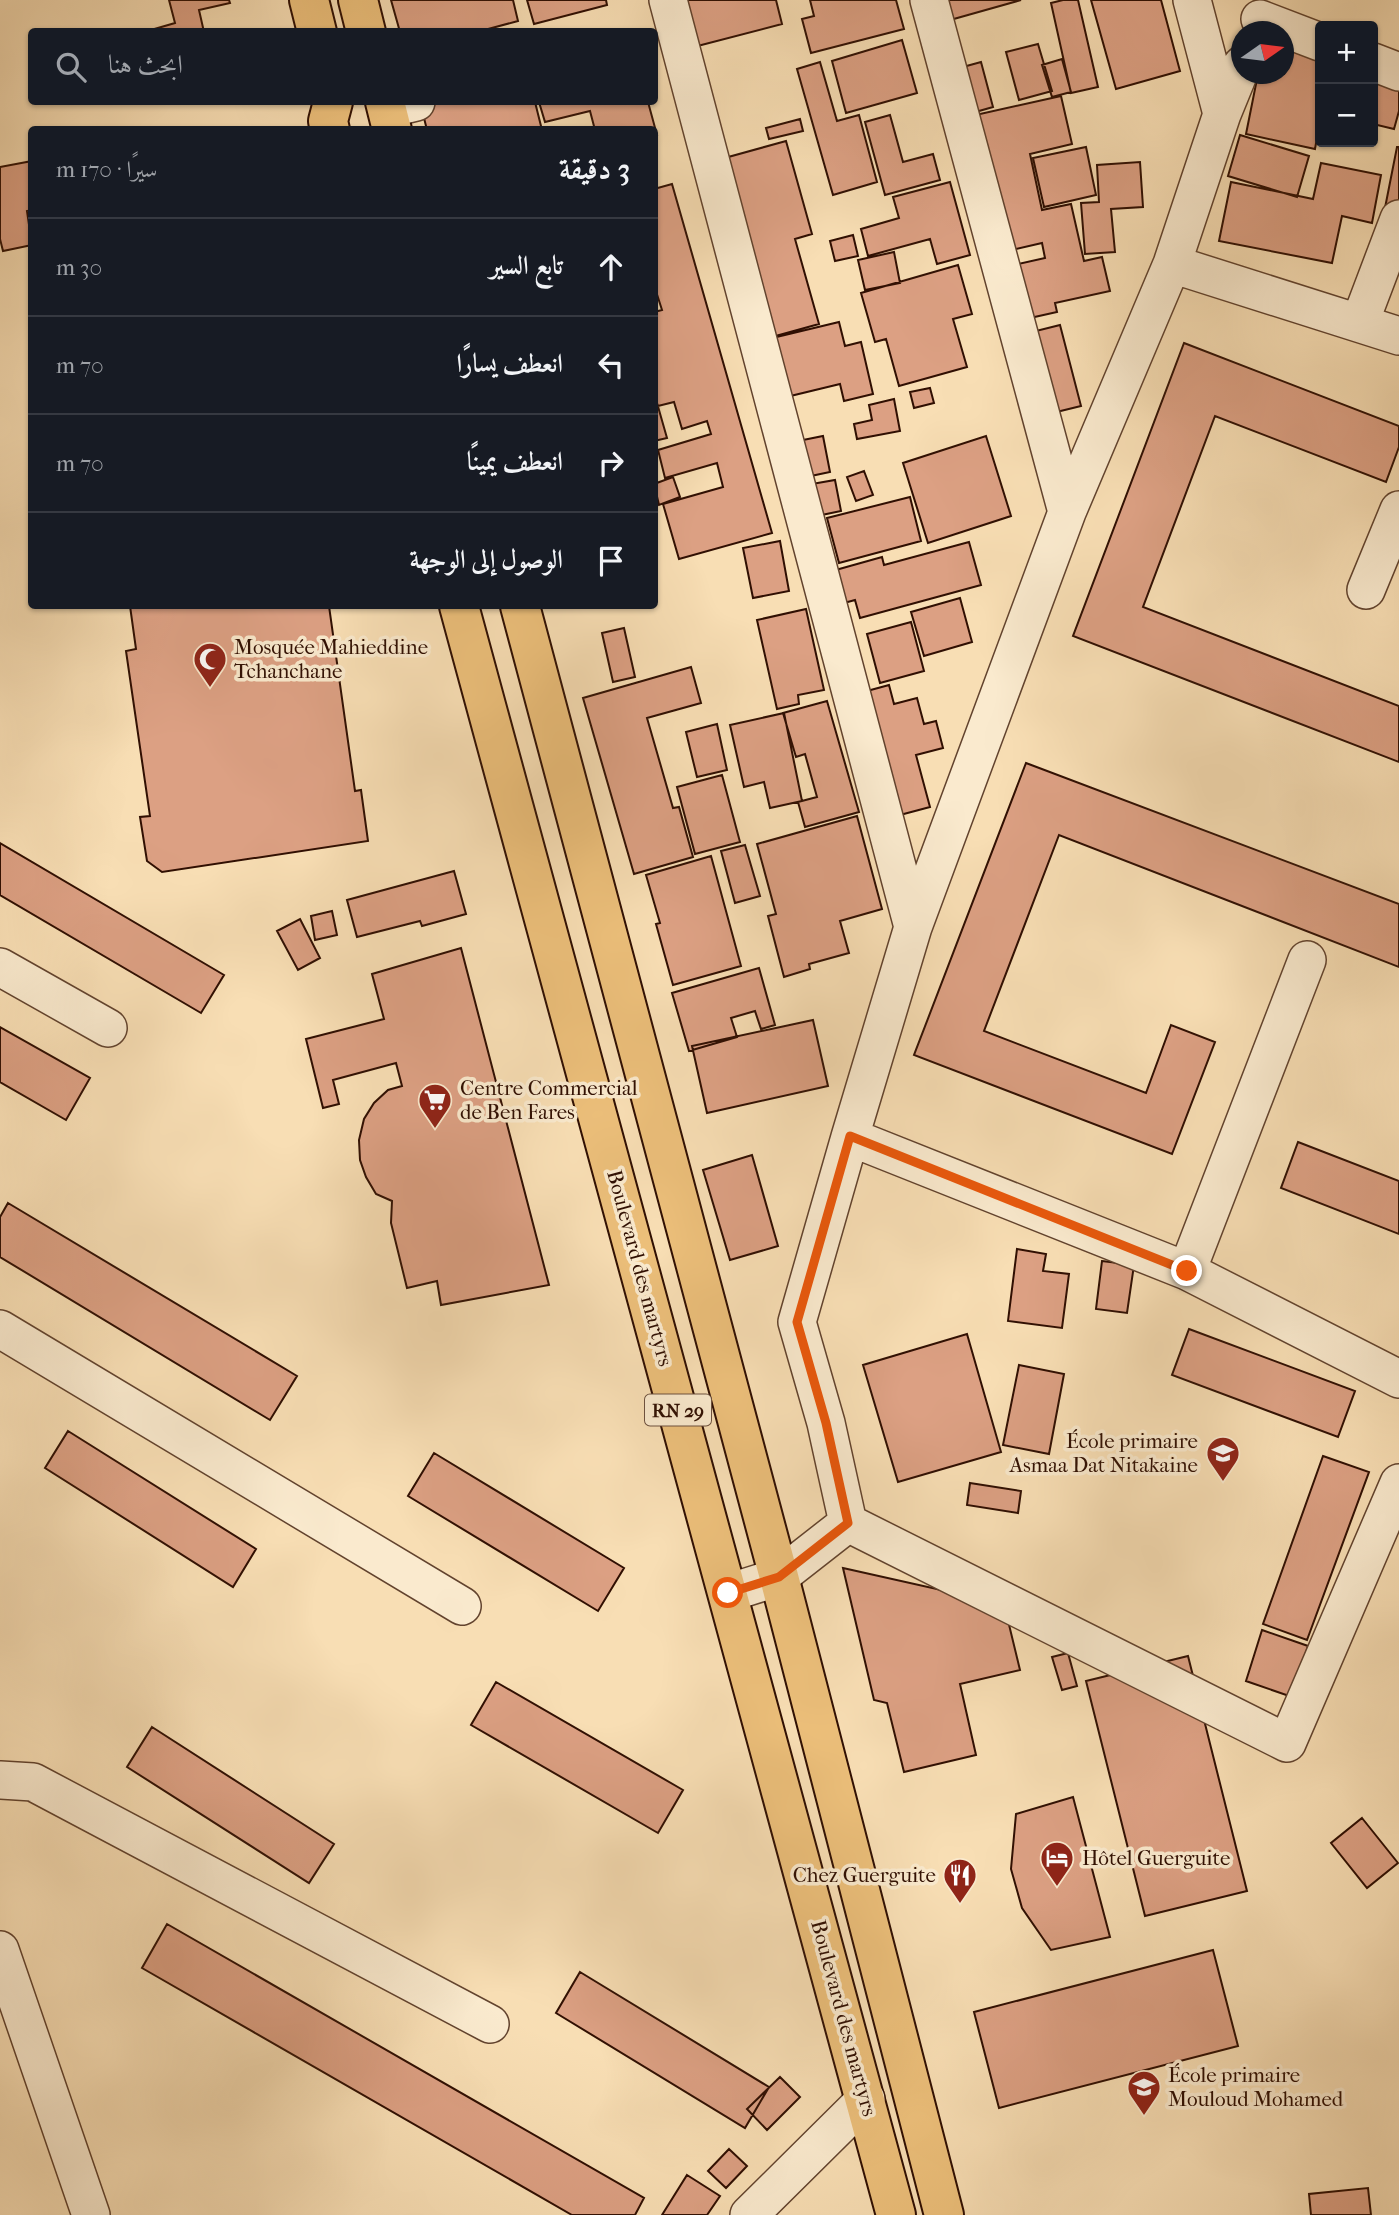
<!DOCTYPE html>
<html lang="ar">
<meta charset="utf-8">
<style>
:root{--surface:#171b24;--page:#242831;--text:#f1f3f6;--muted:#9ea1a6;--line:#363941}
body{margin:0;font-family:"IM FELL French Canon",Amiri,serif;background:var(--page);color:var(--text);direction:rtl}
.controls{position:absolute;right:21px;top:21px;display:grid;overflow:hidden;border-radius:7px;box-shadow:0 2px 5px #0004}
.controls button{width:63px;height:63px;display:grid;place-items:center;padding:0;border:0;border-bottom:2px solid var(--line);background:var(--surface);color:var(--text);font:35px sans-serif}
.compass{position:absolute;left:1231px;top:21px;width:63px;height:63px;border-radius:50%;background:var(--surface);box-shadow:0 2px 5px #0004;rotate:76deg}
.stop{position:absolute;width:21px;height:21px;margin:-16px;border:5px solid #ea580c;border-radius:50%;background:#fff}
.stop.end{background:#ea580c;border-color:#fff;box-shadow:0 2px 7px #0008}
.list{margin:0;padding:0;list-style:none}
h2{display:flex;justify-content:space-between;align-items:center;height:91px;margin:0;padding:0 28px;font-size:30px}
h2 small{font-size:23px;font-weight:400;color:var(--muted)}
.list li{display:grid;grid-template-columns:46px 1fr auto;gap:21px;align-items:center;box-sizing:border-box;height:98px;padding:0 28px;border-top:2px solid var(--line)}
.list b{display:block;font-size:26px;white-space:nowrap}
.list em{font-size:23px;font-style:normal;color:var(--muted)}
.icon{flex:none;width:38px;height:38px;fill:none;stroke:currentColor;stroke-width:2;stroke-linecap:round;stroke-linejoin:round}
.map{position:relative;flex:none;width:1399px;height:2215px;overflow:hidden;direction:ltr}
.search{position:absolute;background:var(--surface);box-shadow:0 2px 5px #0004;left:28px;top:28px;width:630px;height:77px;display:flex;align-items:center;gap:18px;box-sizing:border-box;padding:0 24px;border-radius:7px;color:var(--muted);font-size:26px}
.panel{position:absolute;background:var(--surface);box-shadow:0 2px 5px #0004;left:28px;top:126px;width:630px;height:483px;border-radius:7px;direction:rtl}
.map>svg:first-child{display:block}
.building{fill:#dca083;stroke:#300f02;stroke-width:2}
.lines{fill:none;stroke-linecap:round;stroke-linejoin:round}
.minor-casing{stroke:#62432e;stroke-width:40}
.trunk-casing{stroke:#300f02;stroke-width:42}
.minor{stroke:#faeace;stroke-width:37}
.trunk{stroke:#ecbf7a;stroke-width:38}
.route{stroke:#ea580c;stroke-width:9}
.labels{text-anchor:middle;stroke-width:7;stroke-linejoin:round;paint-order:stroke}
.shield{fill:#faeace;stroke:#6d513f;stroke-width:2}
.shield-label{font-size:19px;font-weight:bold;fill:#300f02}
.poi-label{font-size:21px;fill:#300f02;stroke:#faeace;text-anchor:start}
.street-label{font-size:21px;fill:#300f02;stroke:#faeace}
</style>
<div class="map">
<svg width="1399" height="2215" viewBox="0 0 1399 2215">
<rect width="100%" height="100%" fill="#f8deb4"/>
<filter id="stains"><feTurbulence type="fractalNoise" baseFrequency=".00286" numOctaves="4"/><feColorMatrix values="0 0 0 0 .2 0 0 0 0 .09 0 0 0 0 .02 0 0 0 .5 -.17"/></filter>
<radialGradient id="worn" r=".72"><stop offset=".6" stop-color="#630" stop-opacity="0"/><stop offset="1" stop-color="#630" stop-opacity=".3"/></radialGradient>
<path class="building" d="M169,0h60l1,3 -31,7 5,22h-60l31,-9z
M391,0h122l5,21 -41,11h-77z
M527,0h79l1,5 -73,19z
M673,0h103l6,24 -96,25z
M810,0h86l8,29 -93,24 -9,-34 12,-3z
M929,0h92l-85,24z
M1063,0h15l20,87 -27,6 -20,-90z
M1091,0h70l19,71 -64,18z
M1284,39l36,8v74l-5,28 -69,-15 12,-60h26z
M902,40l15,53 -71,20 -14,-52z
M1038,44l14,47 -33,9 -13,-48z
M1062,59l9,33 -19,5 -10,-32z
M820,62l17,59 22,-6 18,67 -44,13 -36,-126z
M981,62l12,45 -28,8 -13,-45z
M1373,63l26,7v41l-5,18 -21,-5z
M1061,96l11,48 -42,10 12,56 29,-6 13,57 18,-4 8,34 -55,12 2,9 -36,8 -12,-54 36,-8 -3,-15 -48,11 -23,-138z
M420,102h115l7,28h-115z
M539,102h109l9,33 -3,1v-6h-59l-5,-19 -45,11z
M890,115l13,47 30,-8 7,26 -55,15 -20,-73z
M800,119l3,12 -34,8 -3,-11z
M1240,135l69,21 -12,41 -69,-21z
M786,141l26,93 -17,5 24,85 -47,13 -51,-178z
M1086,147l10,48 -52,12 -11,-49z
M1397,147h2v74l-16,-3z
M32,161v49l-5,1 5,34 -29,6 -3,-12v-72z
M1140,162l3,45 -32,2 4,43 -30,2 -4,-51 18,-1 -2,-37z
M1321,163l60,12 -9,48 -30,-7 -10,47 -113,-22 12,-59 82,17z
M950,182l20,73 -33,9 -7,-25 -62,17 -7,-27 38,-11 -6,-21z
M672,184l100,349 -93,26 -16,-55 60,-17 -6,-24 -52,15 -7,-28 53,-16 -4,-13 -25,8 -8,-27 -20,5v-95l8,-2 -8,-25v-96z
M853,235l5,21 -23,5 -5,-20z
M894,252l6,31 -35,7 -7,-30z
M958,265l14,49 -19,5 14,48 -68,19 -13,-47 -11,3 -14,-49z
M839,322l6,24 16,-4 12,52 -29,7 -4,-17 -62,15 -14,-59z
M1060,325l21,81 -49,12 -20,-81z
M1184,343l215,83v21l-13,35 -171,-66 -72,191 256,99v56l-326,-126z
M930,388l4,15 -20,5 -4,-16z
M894,399l6,32 -43,8 -3,-15 18,-4 -3,-15z
M657,403l10,35 -13,3v-37z
M823,436l7,36 -24,5 -8,-36z
M986,436l25,80 -83,27 -25,-80z
M864,471l9,24 -17,6 -9,-24z
M673,477l7,20 -21,8 -5,-21z
M835,480l6,31 -29,6 -6,-32z
M910,497l11,44 -82,22 -12,-45z
M780,541l9,50 -36,7 -10,-50z
M969,542l12,43 -121,33 -5,-18 -22,6 -8,-33 57,-16 2,8z
M960,598l12,44 -48,14 -13,-44z
M130,606h199l26,185 6,-1 7,51 -206,31 -15,-11 -7,-44 10,-1 -24,-165 10,-2z
M806,609l18,81 -26,5 1,9 -22,5 -20,-89z
M911,622l13,49 -44,12 -13,-49z
M624,628l11,49 -22,5 -11,-49z
M691,667l10,36 -54,15 26,90 6,-1 14,50 -59,17 -51,-176z
M889,685l5,19 23,-6 7,26 12,-3 7,27 -27,7 14,52 -30,8 -33,-124z
M827,701l32,111 -54,15 -7,-25 19,-5 -12,-43 -9,3 -13,-44z
M784,713l18,88 -32,7 -6,-26 -20,5 -14,-62z
M717,724l10,46 -30,7 -11,-45z
M1026,763l373,141v63l-340,-132 -75,196 162,62 25,-68 44,17 -43,112 -258,-99z
M722,775l18,67 -45,12 -18,-67z
M857,816l25,93 -42,12 9,32 -40,11 1,5 -26,8 -16,-61 8,-2 -19,-70z
M0,843l224,132 -23,38 -201,-118z
M745,845l15,51 -25,7 -14,-52z
M711,856l30,110 -68,19 -17,-61 4,-1 -14,-48z
M454,871l12,43 -44,12 -2,-5 -63,16 -10,-37z
M332,911l5,24 -22,5 -4,-24z
M300,919l20,39 -22,12 -21,-39z
M461,948l88,337 -108,20 -4,-24 -30,7 -16,-65 1,-22 -16,-7 -10,-17 -6,-17 -1,-20 5,-21 10,-16 14,-13 14,-4 -6,-23 -63,17 6,24 -16,4 -17,-69 78,-20 -12,-45z
M759,968l16,57 -14,4 -6,-18 -24,7 6,19 -48,14 -17,-58z
M813,1020l15,66 -121,27 -15,-67z
M0,1027l90,51 -24,42 -66,-38z
M1298,1142l101,39v53l-118,-46z
M752,1155l26,91 -48,14 -27,-90z
M8,1203l289,173 -27,44 -270,-163v-40z
M1017,1249l29,5 -3,17 26,3 -7,54 -54,-7z
M1102,1261l32,4 -7,48 -31,-4z
M1189,1329l166,62 -17,46 -166,-62z
M967,1334l34,118 -103,30 -35,-117z
M1019,1365l45,9 -15,80 -46,-9z
M68,1431l188,118 -23,38 -188,-119z
M434,1453l190,115 -26,43 -190,-115z
M1323,1456l46,16 -62,168 -44,-16z
M970,1483l51,8 -3,22 -51,-8z
M843,1568l161,36 16,66 -60,14 16,71 -72,17 -17,-69 -13,-3z
M1262,1630l46,16 -16,51 -46,-16z
M1068,1653l9,33 -15,4 -10,-33z
M1188,1656l59,235 -102,25 -59,-235z
M496,1682l187,108 -25,43 -187,-108z
M152,1727l182,117 -25,39 -182,-116z
M1073,1797l37,140 -59,13 -29,-42 -11,-39 5,-55z
M1362,1818l36,45 -31,25 -36,-45z
M167,1924l477,274 -9,17h-63l-430,-247z
M1213,1950l25,96 -239,62 -25,-96z
M580,1972l189,115 -24,41 -189,-115z
M780,2077l20,20 -33,33 -20,-21z
M729,2149l18,17 -21,22 -18,-17z
M687,2175l33,21 -13,19h-45z
M1368,2188l3,27h-60l-2,-21z"/>
<g class="lines">
<defs>
<path id="minor" d="M668,0l245,927
M929,0l138,512
M1192,0l30,114
M1260,19l60,23
M1373,62l26,10
M387,109l29,-7
M1172,264l227,72
M1360,322l39,-103
M1366,590l33,-80
M0,967l108,61
M850,1137l337,134 212,108
M1187,1271l120,-311
M0,1329l462,277
M848,1523l-22,-100 -29,-101 53,-185 63,-210 154,-415 105,-248 50,-150 20,-49
M848,1523l439,220 112,-260
M728,1593l51,-16 69,-54
M0,1780l33,2 457,242
M0,1950l91,265
M749,2215l117,-116"/>
<path id="trunk" d="M309,0l8,32
M358,0l8,32
M385,102l7,28
M330,130l-2,-9 5,-19
M459,606l437,1609
M520,606l259,971 165,638"/>
</defs>
<use href="#minor" class="minor-casing"/>
<use href="#trunk" class="trunk-casing"/>
<use href="#minor" class="minor"/>
<use href="#trunk" class="trunk"/>
</g>
<g class="lines">
<path class="route" d="M728,1593l51,-16 69,-54 -22,-100 -29,-101 53,-186 337,135"/>
</g>
<defs>
<symbol id="mosque-pin" viewBox="-11 -11 22 30"><path d="M0 17L-7.5 6A9.5 9.5 0 1 1 7.5 6Z" fill="#8f2418" stroke="#faeace"/><path d="M3.5-4.9A6 6 0 1 0 3.5 4.9A5 5 0 1 1 3.5-4.9Z" fill="#fff"/></symbol>
<symbol id="supermarket-pin" viewBox="-11 -11 22 30"><path d="M0 17L-7.5 6A9.5 9.5 0 1 1 7.5 6Z" fill="#8f2418" stroke="#faeace"/><path d="M-6-5.5h2.5l.6 2H6L4.5 2H-2.5L-4.4-4H-6ZM-1.5 3.2a1.3 1.3 0 1 0 .1 0ZM3 3.2a1.3 1.3 0 1 0 .1 0Z" fill="#fff"/></symbol>
<symbol id="school-pin" viewBox="-11 -11 22 30"><path d="M0 17L-7.5 6A9.5 9.5 0 1 1 7.5 6Z" fill="#8f2418" stroke="#faeace"/><path d="M0-5L7-2L0 1L-7-2ZM-4 1L0 2.5L4 1V4Q0 6-4 4Z" fill="#fff"/></symbol>
<symbol id="hotel-pin" viewBox="-11 -11 22 30"><path d="M0 17L-7.5 6A9.5 9.5 0 1 1 7.5 6Z" fill="#8f2418" stroke="#faeace"/><path d="M-6-4.5h1.5V1H6V5H4.5V3h-9V5H-6ZM-4 0a1.8 1.8 0 1 1 3.6 0ZM.5 0V-2.5h3Q6-2.5 6 0Z" fill="#fff"/></symbol>
<symbol id="restaurant-pin" viewBox="-11 -11 22 30"><path d="M0 17L-7.5 6A9.5 9.5 0 1 1 7.5 6Z" fill="#8f2418" stroke="#faeace"/><path d="M-5-6h1v4h1v-4h1v4h1v-4h1v5L-1.5 .5V6h-2V.5L-5-1ZM5-6V6H3V1.5H1.5Q1.5-4 5-6Z" fill="#fff"/></symbol>
</defs>
<g fill-rule="evenodd">
<use href="#mosque-pin" x="191" y="640" width="38" height="52"/>
<use href="#supermarket-pin" x="416" y="1081" width="38" height="52"/>
<use href="#school-pin" x="1204" y="1434" width="38" height="52"/>
<use href="#hotel-pin" x="1038" y="1839" width="38" height="52"/>
<use href="#restaurant-pin" x="941" y="1856" width="38" height="52"/>
<use href="#school-pin" x="1125" y="2068" width="38" height="52"/>
</g>
<g class="labels">
<rect class="shield" x="645" y="1394.5" width="66" height="31" rx="5"/>
<g class="shield-label">
<text x="678" y="1417">RN 29</text>
</g>
<g class="poi-label">
<text x="234" y="654">Mosquée Mahieddine<tspan x="234" dy="24">Tchanchane</tspan></text>
<text x="460" y="1095">Centre Commercial<tspan x="460" dy="24">de Ben Fares</tspan></text>
<text x="1198" y="1448" text-anchor="end">École primaire<tspan x="1198" dy="24">Asmaa Dat Nitakaine</tspan></text>
<text x="1082" y="1865">Hôtel Guerguite</text>
<text x="936" y="1882" text-anchor="end">Chez Guerguite</text>
<text x="1168" y="2082">École primaire<tspan x="1168" dy="24">Mouloud Mohamed</tspan></text>
</g>
<g class="street-label">
<text transform="translate(640 1268) rotate(75)" y="7">Boulevard des martyrs</text>
<text transform="translate(844 2018) rotate(75)" y="7">Boulevard des martyrs</text>
</g>
</g>
<rect width="100%" height="100%" filter="url(#stains)"/>
<rect width="100%" height="100%" fill="url(#worn)"/>
</svg>
<div class="controls">
<button>+</button>
<button>−</button>
</div>
<svg class="compass" viewBox="-18 -18 36 36"><path d="M0-13l5 13h-10z" fill="#e53935"/><path d="M0 13l5-13h-10z" fill="#9ea1a6"/></svg>
<div class="stop" style="left:728px;top:1593px"></div>
<div class="stop end" style="left:1187px;top:1271px"></div>
<div class="search"><svg class="icon" aria-label="search" viewBox="0 0 24 24"><circle cx="10" cy="10" r="6"/><path d="M15 15l6 6"/></svg>ابحث هنا</div>
<section class="panel">
<h2>3 دقيقة<small>سيرًا · 170 m</small></h2>
<ul class="list">
<li><svg class="icon" aria-label="ahead" viewBox="0 0 24 24"><path d="M12 20V5M6 11l6-6 6 6"/></svg><div><b>تابع السير</b></div><em>30 m</em></li>
<li><svg class="icon" aria-label="left" viewBox="0 0 24 24"><path d="M17 20v-9H6M10 6l-5 5 5 5"/></svg><div><b>انعطف يسارًا</b></div><em>70 m</em></li>
<li><svg class="icon" aria-label="right" viewBox="0 0 24 24"><path d="M7 20v-9h11M14 6l5 5-5 5"/></svg><div><b>انعطف يمينًا</b></div><em>70 m</em></li>
<li><svg class="icon" aria-label="arrive" viewBox="0 0 24 24"><path d="M6 21V4h12l-3 4 3 4H6"/></svg><div><b>الوصول إلى الوجهة</b></div></li>
</ul>
</section>
</div>
